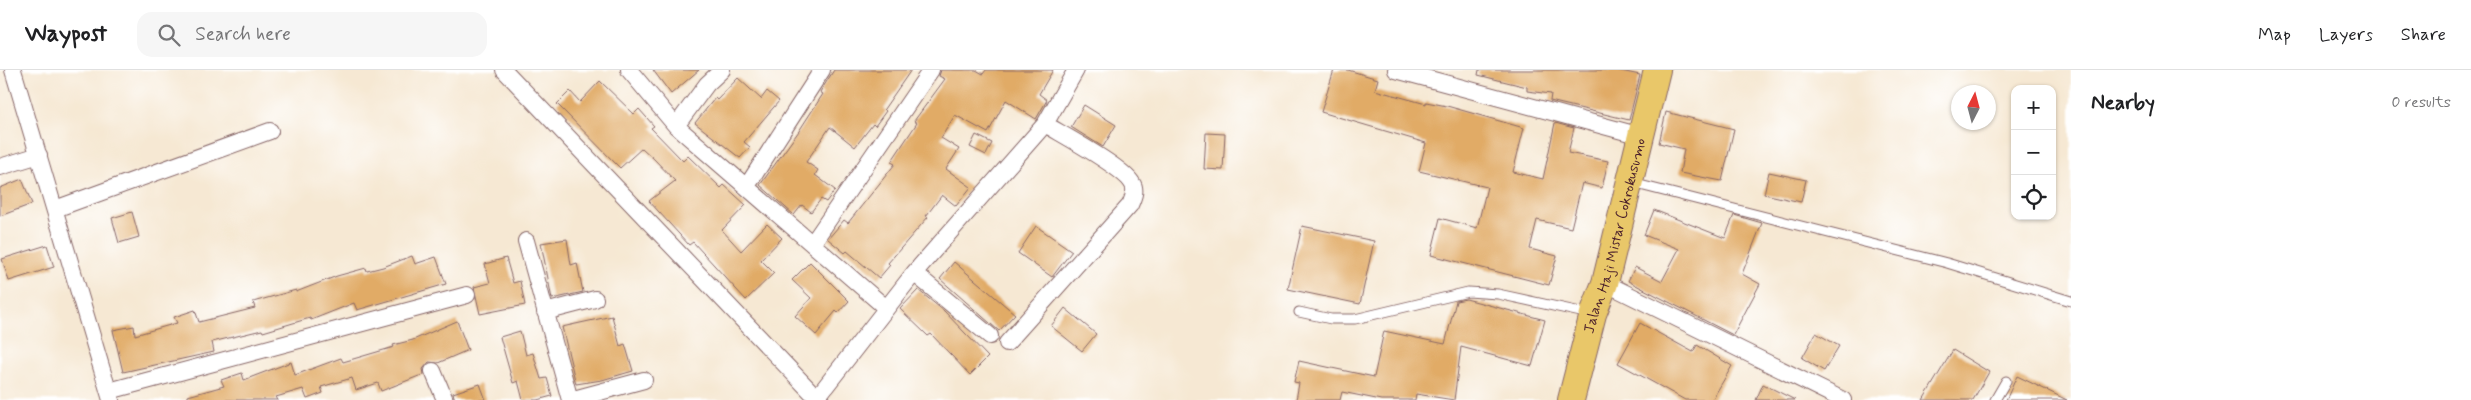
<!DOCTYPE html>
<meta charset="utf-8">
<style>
:root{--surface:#fff;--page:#f6f6f6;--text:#202124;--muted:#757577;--line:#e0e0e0}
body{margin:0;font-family:Mynerve,sans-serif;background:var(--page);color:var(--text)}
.controls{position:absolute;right:15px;top:15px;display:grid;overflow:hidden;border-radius:10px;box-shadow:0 1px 4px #0004}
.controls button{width:45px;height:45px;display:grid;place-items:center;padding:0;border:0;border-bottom:1px solid var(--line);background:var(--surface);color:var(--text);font:25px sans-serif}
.compass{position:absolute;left:1951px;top:15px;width:45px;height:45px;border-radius:50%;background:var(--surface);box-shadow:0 1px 4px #0004;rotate:6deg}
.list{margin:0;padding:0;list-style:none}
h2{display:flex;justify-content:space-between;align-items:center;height:65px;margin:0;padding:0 20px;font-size:21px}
h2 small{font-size:16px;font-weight:400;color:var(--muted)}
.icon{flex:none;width:28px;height:28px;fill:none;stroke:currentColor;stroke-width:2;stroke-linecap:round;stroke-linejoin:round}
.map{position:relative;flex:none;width:2071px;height:330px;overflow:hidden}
header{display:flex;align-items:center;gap:30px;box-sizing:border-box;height:70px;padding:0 25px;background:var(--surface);border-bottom:1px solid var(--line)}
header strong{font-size:24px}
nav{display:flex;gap:28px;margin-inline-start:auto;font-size:18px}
.search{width:350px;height:45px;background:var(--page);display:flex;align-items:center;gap:12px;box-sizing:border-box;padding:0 18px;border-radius:15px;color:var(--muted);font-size:19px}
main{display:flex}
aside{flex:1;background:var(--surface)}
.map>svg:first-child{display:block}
.building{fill:#e1ab66}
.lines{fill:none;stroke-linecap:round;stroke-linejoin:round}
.service-casing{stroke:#866566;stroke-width:11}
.minor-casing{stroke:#866566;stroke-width:18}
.primary-casing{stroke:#866566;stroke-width:28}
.service{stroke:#fff;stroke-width:9}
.minor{stroke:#fff;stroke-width:16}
.primary{stroke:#e9c769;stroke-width:26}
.labels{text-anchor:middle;stroke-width:4.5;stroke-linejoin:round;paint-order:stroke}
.street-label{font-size:15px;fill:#4a1f2b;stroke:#fff}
</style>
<header>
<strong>Waypost</strong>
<div class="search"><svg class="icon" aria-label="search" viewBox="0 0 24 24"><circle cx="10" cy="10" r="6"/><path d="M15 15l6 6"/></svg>Search here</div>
<nav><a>Map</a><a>Layers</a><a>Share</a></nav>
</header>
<main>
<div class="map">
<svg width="2071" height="330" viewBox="0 0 2071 330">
<rect width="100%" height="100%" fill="#fff"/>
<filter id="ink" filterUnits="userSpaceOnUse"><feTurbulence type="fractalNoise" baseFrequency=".02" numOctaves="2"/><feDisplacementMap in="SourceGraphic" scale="10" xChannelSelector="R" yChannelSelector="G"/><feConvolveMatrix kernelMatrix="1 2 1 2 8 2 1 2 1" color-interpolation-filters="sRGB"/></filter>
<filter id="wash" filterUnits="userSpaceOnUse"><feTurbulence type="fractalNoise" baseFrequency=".0096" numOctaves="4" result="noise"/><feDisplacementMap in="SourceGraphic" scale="20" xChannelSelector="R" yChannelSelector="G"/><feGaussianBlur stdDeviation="1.12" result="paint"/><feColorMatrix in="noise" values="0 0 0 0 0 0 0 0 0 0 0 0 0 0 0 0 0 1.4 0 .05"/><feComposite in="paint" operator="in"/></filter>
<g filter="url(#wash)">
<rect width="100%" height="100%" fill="#f6e8d3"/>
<g id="blocks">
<path class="building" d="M653,0h46l-28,24z
M834,0h77l-27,39 2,2 -11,15 -2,-2 -18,23 -25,-20 -24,35 12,8 -3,5 20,15 -9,12 -5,-3 -10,13 -9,-7 -8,10 -34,-30 39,-54 24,-37 -3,-2z
M941,0h35l7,4 3,-4h67l-14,24 8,6 -11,19 -30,-19 -18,33 -33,-18 -14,23 18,11 -13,20 25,18 -15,19 -14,-11 -16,21 2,1 -40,46 2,2 -11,13 -32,-27 -2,2 -17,-14 16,-19 4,3 47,-59 -4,-2 26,-39 -3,-2 31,-42 -6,-3z
M1334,0h14l30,9 -3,11 51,14v-2l21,4 77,22 -11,44 30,7 12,-56 19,5 -6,25 40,8 -6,27 -20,-5 -11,45 -34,-8 -7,29 27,7 -8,29 -118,-30 9,-37 37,10 10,-41 -68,-16 7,-28 -105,-31z
M1479,0h137l24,5 -11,45 -79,-19 1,-7 -24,-3v-4l-49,-12z
M738,8l23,21 6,-8 12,10 -35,41 6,5 -10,11 -45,-35 20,-25 2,2z
M600,11l34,33 5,-5 15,17 -3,2 32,33 5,-5 33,32 3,-3 22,20 -24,25 19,21 26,-27 15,14 -21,22 13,13 -28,27 -53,-58 -4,3 -40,-44 26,-20 -21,-22 -12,-11 -22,20 -63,-64 13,-13 10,11z
M1084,35l32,20 -13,22 -32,-20z
M1666,42l68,17 -12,52 -42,-8 4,-24 -25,-6z
M1206,63l19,1 -2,36 -19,-1z
M976,65l16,8 -6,12 -16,-8z
M1769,102l37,8 -5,22 -37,-8z
M22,109l10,25 -32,12v-28z
M1654,140l71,28 9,-23 28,8 -20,51 18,10 -27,51 -105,-54 7,-14 27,14 17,-32 -35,-14z
M132,142l7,25 -20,6 -7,-25z
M1036,156l36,25 -20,26 -34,-24z
M1302,156l72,15 -14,63 -72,-15z
M567,169l4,26 6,-2 6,29 -31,7 -11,-56z
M47,175l7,22 -45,14 -7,-22z
M412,186l3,8 21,-7 10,27 -89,26 -3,-7 -43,17 -1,-2 -47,14 -1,-2 -50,12 2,10 -91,20 -10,-42 21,-4 1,9 42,-12 -3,-6 21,-7 4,12 56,-14 -2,-6 43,-12v2l41,-16 29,-8 1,3 16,-4z
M506,188l7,25 7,-2 5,24 -45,9 -6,-27 16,-4 -5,-19z
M810,192l39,39 -11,12 -2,-2 -20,24 -21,-19 16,-18 -19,-18z
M954,192l61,52 -16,17 -59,-52z
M918,220l26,21 44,46 -18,18 -39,-41 -3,2 -28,-27z
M1466,229l79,21 -13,46 -71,-19 -7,53 -38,-6 -1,6h-34l-39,-8 -2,8h-44l3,-17 -5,-1 5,-21 75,16 10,-46 61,13 11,-43z
M1065,238l31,26 -14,17 -31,-25z
M612,246l8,30 5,-2 8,27 -31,9 -26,4 -14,-57z
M457,251l11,29 -30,13 -9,-1 -6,7 1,5 -43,17 -3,-8 -22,7 -4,-12 -31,9 2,6 -16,6 -4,-10 -27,8 2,3h-90v-4l36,-10 -3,-6 21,-7 2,7 47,-18 4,13 46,-17 2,4 51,-15 -1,-2 20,-5z
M1640,253l53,29 4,-7 35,21 -20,34h-27l-67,-37z
M520,261l6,24 7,-2 8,26 6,-1 5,18 -15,4h-14l-5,-19 -5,2 -13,-46z
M1816,263l23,13 -15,25 -22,-13z
M1953,280l36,22 -16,28h-50z
M2017,306l50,24h-61z
M480,314l6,16h-31l-2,-7z
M1763,314l32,16h-39z"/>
</g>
</g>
<g filter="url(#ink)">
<use href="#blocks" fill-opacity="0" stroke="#866566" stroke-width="1"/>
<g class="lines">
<defs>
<path id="service" d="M1632,113l315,80 124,38
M1299,242l32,7h24l113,-27 30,2 92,20
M1995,330l11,-19"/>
<path id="minor" d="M13,0l98,330
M504,0l313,328
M629,0l47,56 210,182
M1396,0l245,66
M676,56l31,-42 15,-14
M0,97l39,-12
M747,116l75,-116
M55,139l215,-78
M526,171l44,159
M812,174l119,-174
M914,203l76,63
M1605,213l238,117
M545,242l50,-13
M1007,273l123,-138c3,-7 7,-15 2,-22 -9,-16 -69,-48 -87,-59
M433,301l12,29
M109,321l358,-96
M570,330l74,-20
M815,330l99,-127 131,-149 31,-54"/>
<g id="primary">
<path id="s1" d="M1571,330l22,-86 12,-31 52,-213"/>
</g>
</defs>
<use href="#service" class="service-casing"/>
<use href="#minor" class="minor-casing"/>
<use href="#primary" class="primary-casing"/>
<use href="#service" class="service"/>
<use href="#minor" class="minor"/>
<use href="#primary" class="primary"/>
</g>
</g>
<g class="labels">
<g class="street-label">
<text dy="5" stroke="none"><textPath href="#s1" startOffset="170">Jalan Haji Mistar Cokrokusumo</textPath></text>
</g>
</g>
</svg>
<div class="controls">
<button>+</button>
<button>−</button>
<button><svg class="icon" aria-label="locate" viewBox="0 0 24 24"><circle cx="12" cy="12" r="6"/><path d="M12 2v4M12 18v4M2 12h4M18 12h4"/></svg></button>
</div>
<svg class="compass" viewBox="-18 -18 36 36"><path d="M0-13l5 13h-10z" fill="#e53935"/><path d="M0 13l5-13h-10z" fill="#757577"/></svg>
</div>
<aside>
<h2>Nearby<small>0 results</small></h2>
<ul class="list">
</ul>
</aside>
</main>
